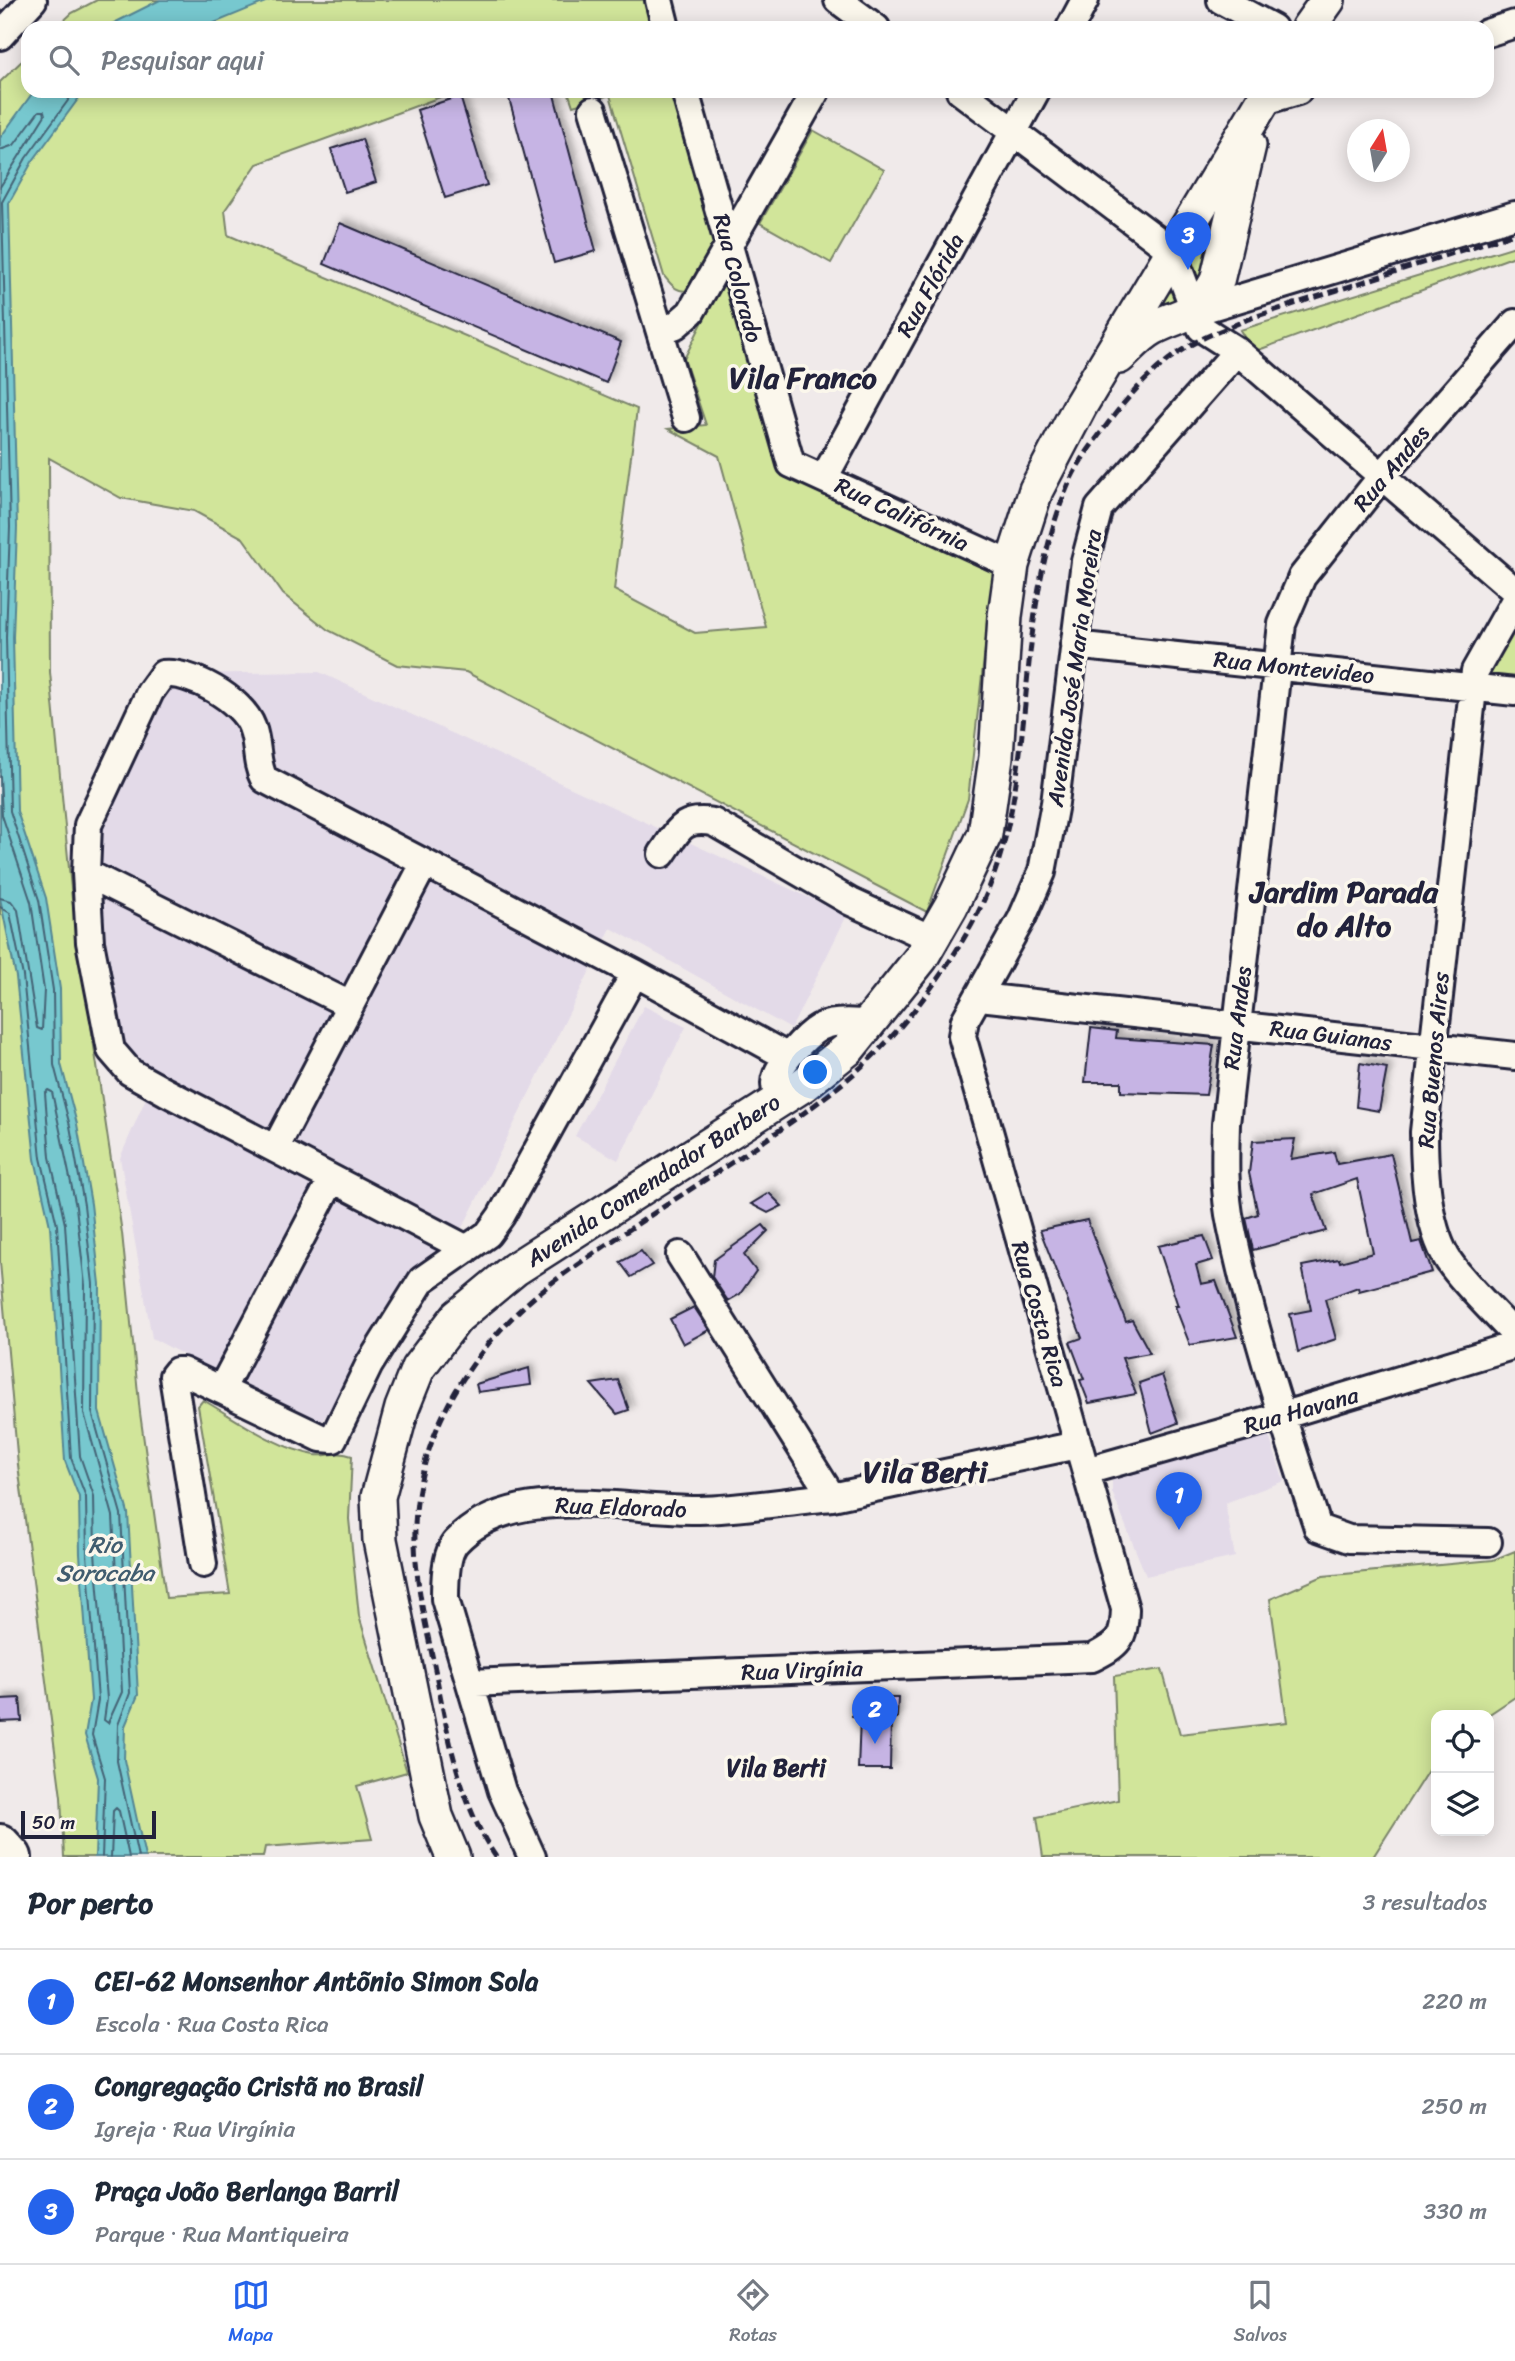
<!DOCTYPE html>
<html lang="pt">
<meta charset="utf-8">
<style>
:root{--surface:#fff;--page:#f6f6f7;--text:#1f2937;--muted:#747a83;--line:#e0e1e3;--accent:#2563eb}
body{margin:0;font-family:Sriracha,sans-serif;background:var(--page);color:var(--text)}
.controls{position:absolute;right:21px;bottom:21px;display:grid;overflow:hidden;border-radius:14px;box-shadow:0 4px 18px #0003}
.controls button{width:63px;height:63px;display:grid;place-items:center;padding:0;border:0;border-bottom:2px solid var(--line);background:var(--surface);color:var(--text);font:35px sans-serif}
.compass{position:absolute;left:1347px;top:119px;width:63px;height:63px;border-radius:50%;background:var(--surface);box-shadow:0 4px 18px #0003;rotate:11deg}
.scale{position:absolute;left:21px;bottom:18px;width:135px;box-sizing:border-box;padding-left:7px;border:4px solid #22223b;border-top:0;font-size:19px;line-height:24px;white-space:nowrap;color:#22223b;-webkit-text-stroke:5px #fbf7ec;paint-order:stroke}
.you{position:absolute;left:816px;top:1073px;width:24px;height:24px;margin:-18px;border:5px solid #fff;border-radius:50%;background:#1a73e8;box-shadow:0 0 0 10px #1a73e833}
.badge{display:grid;place-items:center;width:46px;height:46px;border-radius:50%;background:var(--accent);color:#fff;font-size:23px;font-weight:700}
.pin{position:absolute;translate:-50% -58px;filter:drop-shadow(0 2px 4px #0008)}
.pin::after{content:'';position:absolute;top:37px;width:24px;height:21px;background:inherit;clip-path:polygon(0 0,100% 0,50% 100%)}
.list{margin:0;padding:0;list-style:none}
h2{display:flex;justify-content:space-between;align-items:center;height:91px;margin:0;padding:0 28px;font-size:30px}
h2 small{font-size:23px;font-weight:400;color:var(--muted)}
.list li{display:grid;grid-template-columns:46px 1fr auto;gap:21px;align-items:center;box-sizing:border-box;height:105px;padding:0 28px;border-top:2px solid var(--line)}
.list b{display:block;font-size:26px;white-space:nowrap}
.list p{margin:0;font-size:23px;white-space:nowrap;color:var(--muted)}
.list em{font-size:23px;font-style:normal;color:var(--muted)}
.icon{flex:none;width:38px;height:38px;fill:none;stroke:currentColor;stroke-width:2;stroke-linecap:round;stroke-linejoin:round}
.map{position:relative;flex:none;width:1515px;height:1857px;overflow:hidden}
.search{position:absolute;background:var(--surface);box-shadow:0 4px 18px #0003;left:21px;right:21px;top:21px;height:77px;display:flex;align-items:center;gap:18px;box-sizing:border-box;padding:0 24px;border-radius:21px;color:var(--muted);font-size:26px}
.sheet{height:406px;background:var(--surface)}
nav{display:flex;justify-content:space-around;align-items:center;box-sizing:border-box;height:98px;border-top:2px solid var(--line);background:var(--surface);font-size:19px;color:var(--muted)}
nav a{display:grid;justify-items:center;gap:4px}
nav .on{color:var(--accent)}
.map>svg:first-child{display:block}
.built{fill:#e3dae8}
.green{fill:#d1e59a;stroke:#7a846a;stroke-width:2}
.water{fill:#77c8cf;stroke:#558694;stroke-width:2}
.lines{fill:none;stroke-linecap:round;stroke-linejoin:round}
.shore{stroke:#446476;stroke-width:2}
.building{fill:#c6b4e4;stroke:#22223b;stroke-width:2;filter:url(#shadow)}
.minor-casing{stroke:#22223b;stroke-width:32}
.major-casing{stroke:#22223b;stroke-width:38}
.highway-casing{stroke:#22223b;stroke-width:44}
.minor{stroke:#fbf7ec;stroke-width:26}
.major{stroke:#fbf7ec;stroke-width:33}
.highway{stroke:#fbf7ec;stroke-width:38}
.rail{stroke:#22223b;stroke-width:5;stroke-dasharray:10 5;stroke-linecap:butt}
.labels{text-anchor:middle;stroke-width:7;stroke-linejoin:round;paint-order:stroke}
.street-label{font-size:23px;fill:#22223b;stroke:#fbf7ec}
.water-label{font-size:24px;font-style:italic;fill:#405c6f;stroke:#fbf7ec}
.neighbourhood-label{font-size:24px;font-weight:bold;fill:#22223b;stroke:#fbf7ec}
.district-label{font-size:30px;font-weight:bold;fill:#22223b;stroke:#fbf7ec}
</style>
<div class="map">
<svg width="1515" height="1857" viewBox="0 0 1515 1857">
<defs>
<filter id="shadow"><feDropShadow dx="4.5" dy="-4.5" stdDeviation="3.5" flood-color="#0004"/></filter>
</defs>
<rect width="100%" height="100%" fill="#f0eaea"/>
<filter id="ink" filterUnits="userSpaceOnUse"><feTurbulence type="fractalNoise" baseFrequency=".0143" numOctaves="2"/><feDisplacementMap in="SourceGraphic" scale="14" xChannelSelector="R" yChannelSelector="G"/><feConvolveMatrix kernelMatrix="1 2 1 2 8 2 1 2 1" color-interpolation-filters="sRGB"/></filter>
<g filter="url(#ink)">
<path class="built" d="M319,672l528,243 -56,114 -180,-101 -146,295 -147,203 -166,-88 -32,-180 32,-74 -41,-34 -23,-225 75,-151z
M644,1006l42,21 -68,133 -43,-24z
M1265,1434l4,2 15,45 -59,22 10,54 -89,19 -34,-84v-12l8,-6z"/>
<path class="green" d="M97,0h549l8,28h-598l16,-15z
M28,55v36h429l-200,73 -32,46 3,25 409,174 -23,181 81,43 71,-6 -47,-171 -51,-27 38,-4 -22,-66 41,-82 55,196 214,96 -26,230 -41,113 -461,-240 -69,-7 -69,-35 -45,-36 -40,-56 -49,-27 -73,-13 -72,-40 1,214 22,227 50,334 18,180 26,185 64,-4 -32,-188 5,-6c35,20 72,48 112,55 14,2 21,-5 37,1l-3,63 10,97 48,156 -50,14 15,53 -107,8 -2,10h-199l-3,-60 -43,-332 -18,-203v-1180z
M568,91h104l44,154 -24,45c-14,4 -20,-4 -28,-14l-54,-181 -37,11z
M813,130l71,40 -53,93 -71,-40z
M1201,226l10,1 7,7 -15,56 -53,34z
M1515,246v10l-262,96 -13,-22z
M1515,619v61l-23,-3 -4,-7z
M1515,1551v146l-27,18h-52v43l-63,99h-330l-6,-40 81,-17 -4,-124 48,-7 18,65 107,-12 -17,-123 53,-23 170,-16z"/>
<path class="water" d="M160,0h110l-68,28h-98z
M34,91h50l-52,71 -23,41 8,324 -4,110 4,174 29,87 14,91 1,75 16,60 14,80 9,80 -1,127 29,102 10,182 -13,31 -1,34 21,97h-50l3,-79 -13,-43 6,-35 -11,-146 -1,-57 -14,-36 -15,-235 -15,-67 -19,-182 -16,-79v-760z"/>
<g class="lines">
<path class="shore" d="M75,91l-49,67 -24,44 8,325 -4,110 4,174 29,89 14,90 1,75 16,61 14,79 9,79 -1,128 29,102 9,179 -12,32 -1,36 21,96
M0,150l14,-5 25,-34h5l1,4 -45,72
M0,776l2,39 29,87 13,88 -2,40 -5,-2 -19,-118 -7,-9 -11,-3
M0,907l10,6 13,63 18,182 16,67 14,233 15,39 1,57 11,146 -6,35 13,43 -3,79
M48,1090l4,2 24,115 9,78 -1,128 29,103 9,176 -14,31 -4,-3 3,-21 -12,-146 -1,-57 -14,-40 -15,-232 -15,-67 -5,-64z
M111,1857l2,-46 3,-3 3,3 10,46"/>
</g>
<path class="building" d="M507,91h46l43,160 -42,12z
M460,96l27,89 -42,13 -28,-88z
M362,139l14,43 -31,10 -14,-43z
M340,223l281,119 -15,41 -282,-119z
M1091,1028l26,3 -1,7 98,7 -8,50 -85,-3v-10h-36z
M1360,1063l27,5 -8,43 -23,-4z
M1295,1139l-4,20 43,-7 3,12 54,-10 21,89 9,-2 11,31 -73,19 -1,-4 -33,12 11,40 -38,13 -8,-38 21,-4 -9,-44 37,-7 1,3 33,-9 -16,-74 -44,15 13,37 -73,19 -7,-32 12,-4 -9,-41 4,-32z
M769,1193l13,13 -14,7 -17,-9z
M1087,1220l39,102 6,-2 18,33 -28,5 14,36 -47,9 -9,-23 4,-1 -14,-37 12,-4 -42,-108z
M763,1225l5,6 -24,24 12,16 -16,23 -12,7 -16,-24 2,-17z
M1204,1236l9,24 -17,5 5,19 15,-3 21,56 -47,8 -15,-39h3l-20,-60z
M641,1251l11,14 -21,12 -11,-15z
M694,1307l15,23 -26,14 -13,-25z
M529,1368l2,17 -53,7 -2,-8z
M1162,1375l16,48 -26,10 -13,-50z
M618,1380l11,30 -12,4 -26,-30z
M20,1698l2,23 -22,1v-23z
M853,1698h45l-1,20h-6l-1,51h-32l2,-51 -8,-2z"/>
<g class="lines">
<defs>
<path id="minor" d="M659,0l7,28
M838,0l38,28
M1221,0l52,28
M1070,28l15,-28
M1487,33l28,-9
M0,36l33,-36
M685,91l106,373 221,101
M1261,102l37,-11
M593,110l93,308
M1194,312l321,-97
M660,331l16,-6 15,-13 125,-221
M1237,351l278,240
M824,478l212,-387
M1515,600l-40,71 -51,461c0,41 3,102 29,135 18,24 42,46 62,68
M1074,645l441,47
M662,854c17,-24 19,-37 51,-32l138,80 81,37
M86,873l264,132
M980,997l535,59
M778,1100c-1,-5 -3,-12 -3,-17 0,-16 31,-48 45,-56 14,-7 35,-5 50,-3
M275,1149l149,-285
M467,1249l-301,-157 -36,-20 -19,-22 -21,-108 -4,-69 2,-48 62,-133 13,-18c27,-3 79,25 89,53 7,18 3,35 12,52l371,194 153,84
M680,1255l152,242 245,-52
M221,1390l111,-211
M1086,1471l195,-55 234,-71
M1488,1542l-139,-3 -31,-11c-32,-99 -66,-200 -87,-303 -7,-32 -6,-68 -5,-101l56,-500 20,-47 81,-102 132,-152
M203,1564l-30,-188 4,-5h5l139,67 12,1 36,-74 53,-85 66,-46 13,-18 134,-243
M470,1683l622,-25c27,-14 32,-18 33,-49l-163,-573 3,-16 57,-102 20,-46 13,-69 30,-242 14,-53 138,-157 -36,-23 -29,-77 -212,-160
M532,1857l-30,-66 -57,-192c0,-16 0,-45 11,-57 56,-61 171,-31 243,-32 44,-1 89,-9 133,-13"/>
<path id="major" d="M1308,28l20,-28
M1119,357c10,-9 21,-22 34,-29 33,-17 43,-9 64,-47l32,-136
M453,1857l-17,-41 -56,-276 -2,-43 24,-89 16,-40 39,-51 58,-48 288,-184 45,-36 73,-91 30,-52 34,-72 11,-77 9,-141 7,-51 24,-75 44,-84 189,-315"/>
<path id="highway" d="M0,1844l12,13"/>
</defs>
<use href="#minor" class="minor-casing"/>
<use href="#major" class="major-casing"/>
<use href="#highway" class="highway-casing"/>
<use href="#minor" class="minor"/>
<use href="#major" class="major"/>
<use href="#highway" class="highway"/>
<path class="rail" d="M496,1857c-41,-60 -50,-137 -65,-207 -9,-40 -17,-81 -16,-123 3,-95 59,-184 134,-242 25,-19 52,-36 78,-54 71,-48 146,-92 212,-145 52,-41 95,-97 128,-153 42,-72 50,-147 58,-229 7,-74 14,-153 45,-223 10,-22 27,-43 42,-63 23,-30 50,-58 84,-76 16,-9 35,-15 52,-23l267,-86"/>
</g>
</g>
<g class="labels">
<g class="street-label">
<text transform="translate(738 278) rotate(75)" y="8">Rua Colorado</text>
<text transform="translate(930 285) rotate(-61)" y="8">Rua Flórida</text>
<text transform="translate(1391 468) rotate(-50)" y="8">Rua Andes</text>
<text transform="translate(902 514) rotate(25)" y="8">Rua Califórnia</text>
<text transform="translate(1294 667) rotate(6)" y="8">Rua Montevideo</text>
<text transform="translate(1074 668) rotate(-82)" y="8">Avenida José Maria Moreira</text>
<text transform="translate(1237 1018) rotate(-83)" y="8">Rua Andes</text>
<text transform="translate(1331 1035) rotate(7)" y="8">Rua Guianas</text>
<text transform="translate(1433 1060) rotate(-85)" y="8">Rua Buenos Aires</text>
<text transform="translate(653 1180) rotate(-33)" y="8">Avenida Comendador Barbero</text>
<text transform="translate(1040 1314) rotate(74)" y="8">Rua Costa Rica</text>
<text transform="translate(1301 1410) rotate(-16)" y="8">Rua Havana</text>
<text transform="translate(621 1507) rotate(2)" y="8">Rua Eldorado</text>
<text transform="translate(802 1670) rotate(-2)" y="8">Rua Virgínia</text>
</g>
<g class="water-label">
<text x="105" y="1553">Rio<tspan x="105" dy="28">Sorocaba</tspan></text>
</g>
<g class="neighbourhood-label">
<text x="776" y="1776">Vila Berti</text>
</g>
<g class="district-label">
<text x="803" y="388">Vila Franco</text>
<text x="1344" y="902">Jardim Parada<tspan x="1344" dy="34">do Alto</tspan></text>
<text x="925" y="1482">Vila Berti</text>
</g>
</g>
</svg>
<div class="controls">
<button><svg class="icon" aria-label="locate" viewBox="0 0 24 24"><circle cx="12" cy="12" r="6"/><path d="M12 2v4M12 18v4M2 12h4M18 12h4"/></svg></button>
<button><svg class="icon" aria-label="layers" viewBox="0 0 24 24"><path d="M12 4l9 5-9 5-9-5zM3 14l9 5 9-5"/></svg></button>
</div>
<svg class="compass" viewBox="-18 -18 36 36"><path d="M0-13l5 13h-10z" fill="#e53935"/><path d="M0 13l5-13h-10z" fill="#747a83"/></svg>
<div class="scale">50 m</div>
<div class="you"></div>
<div class="pin badge" style="left:1179px;top:1530px">1</div>
<div class="pin badge" style="left:875px;top:1744px">2</div>
<div class="pin badge" style="left:1188px;top:270px">3</div>
<div class="search"><svg class="icon" aria-label="search" viewBox="0 0 24 24"><circle cx="10" cy="10" r="6"/><path d="M15 15l6 6"/></svg>Pesquisar aqui</div>
</div>
<section class="sheet">
<h2>Por perto<small>3 resultados</small></h2>
<ul class="list">
<li><span class="badge">1</span><div><b>CEI-62 Monsenhor Antõnio Simon Sola</b><p>Escola · Rua Costa Rica</p></div><em>220 m</em></li>
<li><span class="badge">2</span><div><b>Congregação Cristã no Brasil</b><p>Igreja · Rua Virgínia</p></div><em>250 m</em></li>
<li><span class="badge">3</span><div><b>Praça João Berlanga Barril</b><p>Parque · Rua Mantiqueira</p></div><em>330 m</em></li>
</ul>
</section>
<nav>
<a class="on"><svg class="icon" aria-label="map" viewBox="0 0 24 24"><path d="M3 6l6-2 6 2 6-2v14l-6 2-6-2-6 2zM9 4v14M15 6v14"/></svg>Mapa</a>
<a><svg class="icon" aria-label="directions" viewBox="0 0 24 24"><path d="M12 3l9 9-9 9-9-9zM9 14v-3h6M13 9l2 2-2 2"/></svg>Rotas</a>
<a><svg class="icon" aria-label="saved" viewBox="0 0 24 24"><path d="M7 4h10v16l-5-4-5 4z"/></svg>Salvos</a>
</nav>
